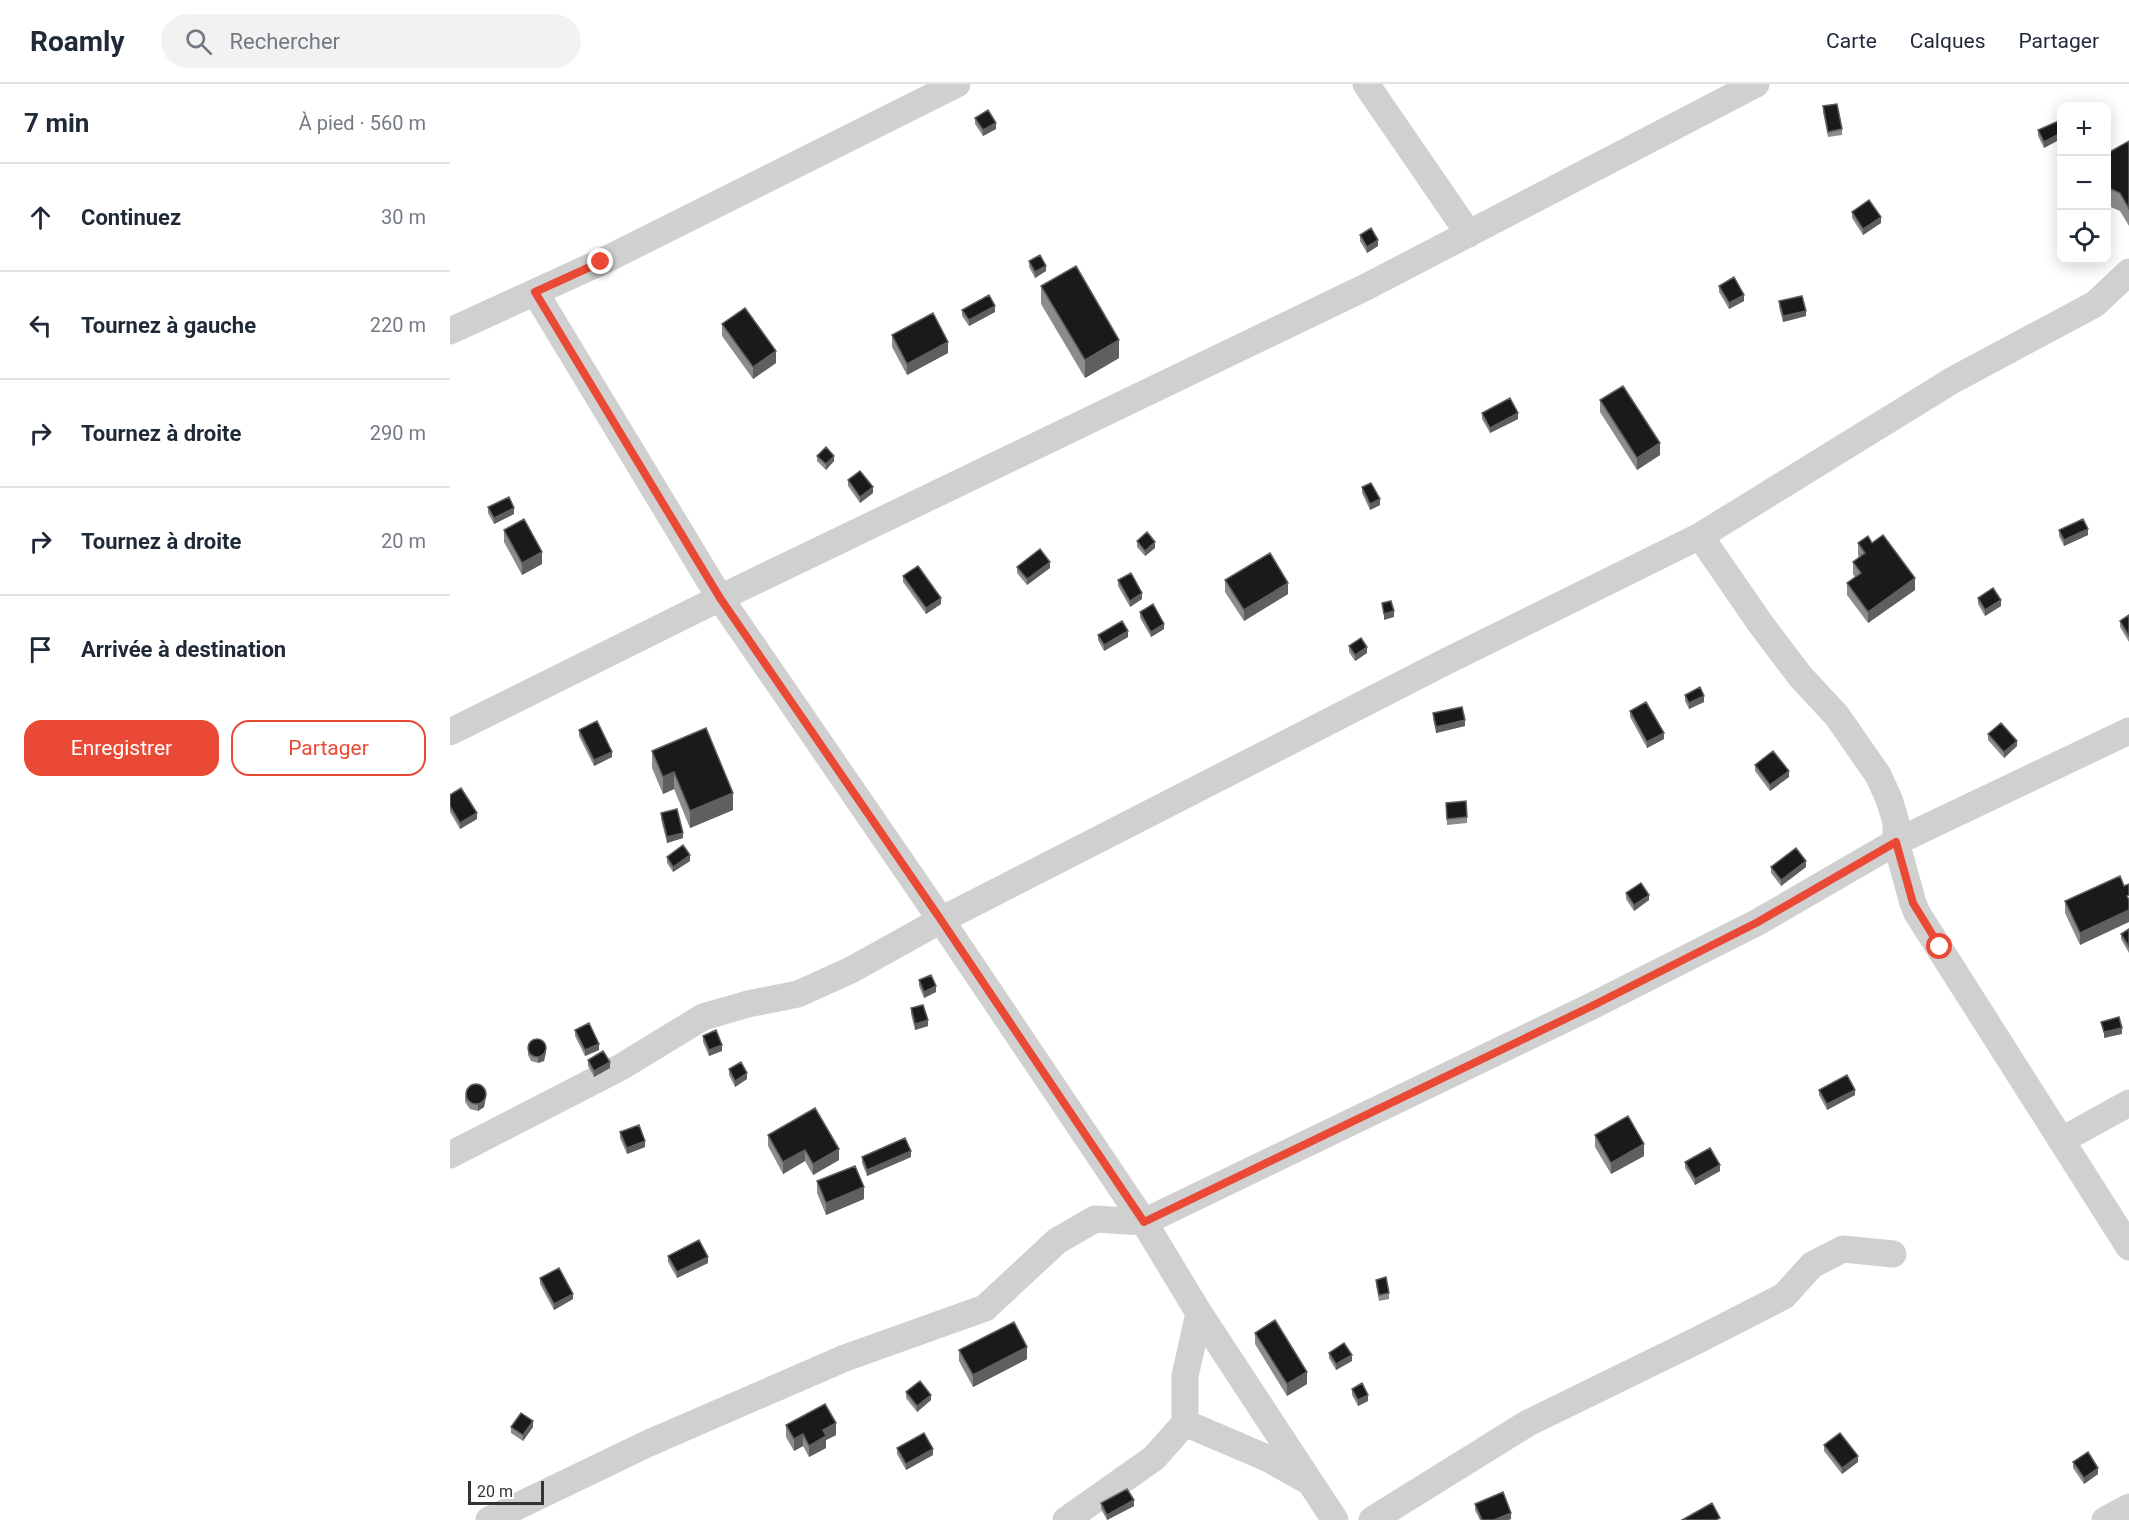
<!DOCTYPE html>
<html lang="fr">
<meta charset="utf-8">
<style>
:root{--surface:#fff;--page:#f2f2f3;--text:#1f2937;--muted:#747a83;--line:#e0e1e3;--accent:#ea4a35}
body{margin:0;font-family:Roboto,sans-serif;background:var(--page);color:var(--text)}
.controls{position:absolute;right:18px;top:18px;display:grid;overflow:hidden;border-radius:12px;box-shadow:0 3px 15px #0003}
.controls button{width:54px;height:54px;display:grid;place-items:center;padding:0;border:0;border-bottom:2px solid var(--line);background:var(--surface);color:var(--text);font:30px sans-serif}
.scale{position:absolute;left:18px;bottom:15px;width:76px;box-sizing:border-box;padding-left:6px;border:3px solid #333;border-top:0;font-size:16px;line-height:21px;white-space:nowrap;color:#333;-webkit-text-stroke:4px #fff;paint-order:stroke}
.stop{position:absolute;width:18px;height:18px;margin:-14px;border:4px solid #ea4a35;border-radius:50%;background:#fff}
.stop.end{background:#ea4a35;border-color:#fff;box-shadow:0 2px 6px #0008}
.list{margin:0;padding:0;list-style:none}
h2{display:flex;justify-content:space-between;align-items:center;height:78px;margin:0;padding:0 24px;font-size:26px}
h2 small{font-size:20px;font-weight:400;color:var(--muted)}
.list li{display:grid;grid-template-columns:39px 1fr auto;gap:18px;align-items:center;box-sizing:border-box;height:108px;padding:0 24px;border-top:2px solid var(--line)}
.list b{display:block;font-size:22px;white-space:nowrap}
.list em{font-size:20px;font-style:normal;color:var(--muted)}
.actions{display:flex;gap:12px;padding:18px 24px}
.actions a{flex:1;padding:14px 0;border:2px solid var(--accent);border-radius:18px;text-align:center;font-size:21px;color:var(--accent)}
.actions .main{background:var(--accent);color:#fff}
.icon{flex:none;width:33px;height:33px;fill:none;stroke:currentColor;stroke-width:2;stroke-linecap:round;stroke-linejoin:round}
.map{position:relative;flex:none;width:1679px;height:1436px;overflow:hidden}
header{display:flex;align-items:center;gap:36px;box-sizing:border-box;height:84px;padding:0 30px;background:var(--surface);border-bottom:2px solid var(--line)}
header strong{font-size:28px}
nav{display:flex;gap:33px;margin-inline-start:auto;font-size:21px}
.search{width:420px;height:54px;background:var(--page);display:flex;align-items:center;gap:15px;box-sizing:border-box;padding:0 21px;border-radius:33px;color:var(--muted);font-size:22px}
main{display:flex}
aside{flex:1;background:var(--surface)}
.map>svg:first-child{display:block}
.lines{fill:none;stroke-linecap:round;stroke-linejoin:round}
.street{stroke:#d0d0d0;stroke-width:27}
.wall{fill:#8c8c8c}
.shaded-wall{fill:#5f5f5f}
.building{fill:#1a1a1a;stroke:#5f5f5f;stroke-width:1.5}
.route{stroke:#ea4a35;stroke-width:8}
</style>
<header>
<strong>Roamly</strong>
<div class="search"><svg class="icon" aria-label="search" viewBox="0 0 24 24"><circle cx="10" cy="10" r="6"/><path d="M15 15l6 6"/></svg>Rechercher</div>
<nav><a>Carte</a><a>Calques</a><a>Partager</a></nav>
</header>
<main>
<aside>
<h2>7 min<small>À pied · 560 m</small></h2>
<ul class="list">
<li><svg class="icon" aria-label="ahead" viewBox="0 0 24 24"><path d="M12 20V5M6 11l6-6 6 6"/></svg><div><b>Continuez</b></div><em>30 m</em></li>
<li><svg class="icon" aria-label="left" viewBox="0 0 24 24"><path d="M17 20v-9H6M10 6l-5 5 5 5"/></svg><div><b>Tournez à gauche</b></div><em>220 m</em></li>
<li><svg class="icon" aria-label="right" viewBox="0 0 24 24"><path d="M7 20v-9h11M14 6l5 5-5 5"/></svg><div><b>Tournez à droite</b></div><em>290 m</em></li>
<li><svg class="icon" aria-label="right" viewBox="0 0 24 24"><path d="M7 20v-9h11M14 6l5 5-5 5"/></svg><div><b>Tournez à droite</b></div><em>20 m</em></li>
<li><svg class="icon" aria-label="arrive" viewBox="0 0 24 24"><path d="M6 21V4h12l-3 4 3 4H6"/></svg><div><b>Arrivée à destination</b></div></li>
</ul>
<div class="actions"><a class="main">Enregistrer</a><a>Partager</a></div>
</aside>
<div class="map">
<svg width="1679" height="1436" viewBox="0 0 1679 1436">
<rect width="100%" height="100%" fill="#fff"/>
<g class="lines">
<path class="street" d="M916,0l103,150
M85,208l185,306 221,322 203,302 55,91 136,207
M0,247l151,-69 356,-178
M1250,452l60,87 40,53 37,40 41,59 11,24 7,23v20l17,61 4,10 212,334
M0,648l270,-134 646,-311 390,-203
M1612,1056l67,-37
M0,1071l171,-88 82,-50 45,-13 50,-10 53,-24 90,-50 504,-258 255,-126 253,-156 142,-76 34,-32
M735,1339l82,35 41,23
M39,1436l160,-77 196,-85 140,-50 72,-67 38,-22 49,3 448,-216 166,-84 138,-80 233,-111
M616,1436l88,-62 31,-35v-47l14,-63
M922,1436l156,-97 168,-82 88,-45 28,-31 31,-16 50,5
M1655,1436l24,-13"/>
</g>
<path class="wall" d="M1373,22l19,23v6l-14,2 -5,-25z
M525,34l21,11 -13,7 -8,-12z
M1611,36l-17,28 -6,-12v-6z
M1679,57v85l-9,-15 -14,-6v-51z
M1402,128l29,11 -18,12 -11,-17z
M910,151l18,11 -11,7 -7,-12z
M579,177l17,10 -11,7 -6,-11z
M591,202l78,72 -34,20 -44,-74z
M1269,202l25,15 -15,8 -10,-17z
M1329,217l27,15 -23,6 -4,-15z
M512,226l33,2 -26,14 -7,-10z
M272,240l54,39 -23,16 -31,-43z
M442,251l56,18 -41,22 -15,-28z
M1150,316l60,55 -23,15 -37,-58z
M1032,329l36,6 -28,14 -8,-14z
M367,372l17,5 -8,9 -9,-9z
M398,396l25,13 -13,10 -12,-17z
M912,403l18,18 -10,5 -8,-17z
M38,423l26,7 -20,10 -6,-11z
M54,446l38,34 -20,11 -18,-33z
M1609,446l29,5 -24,11 -5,-10z
M687,457l18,7 -10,8 -8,-9z
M1408,459h14l43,47 -47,33 -21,-28v-12l8,-6 -2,-3v-12l6,-5 -1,-2z
M567,483l33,1 -23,17 -10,-12z
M453,492l38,28 -15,10 -23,-32z
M668,496l24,19 -12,8 -12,-21z
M775,496l63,14 -44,27 -19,-29z
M1528,514l23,8 -16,10 -7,-12z
M690,528l24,17 -13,8 -11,-19z
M1679,531v27l-9,-15v-6z
M648,551l30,2 -24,14 -6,-11z
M899,562l18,7 -12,8 -6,-9z
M1235,611l19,7 -15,7 -4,-8z
M1180,627l34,28 -17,9 -17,-31z
M983,629l32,13 -29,7 -3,-14z
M129,646l33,27 -18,9 -15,-30z
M1538,650l29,12 -13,12 -16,-18z
M202,667l81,59 -43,18 -16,-39 -11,5 -11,-26z
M1305,681l34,12 -19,14 -15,-20z
M0,711l27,24 -17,10 -10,-17z
M996,719l21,14v6l-20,2z
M211,729l22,25 -16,5 -6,-24z
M217,773l23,4 -17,11 -6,-9z
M1321,783h35l-25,19 -10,-13z
M1670,792l-40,69 -15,-32v-12z
M1176,809l23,7 -15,11 -8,-12z
M1679,845v24l-8,-14v-5z
M469,896l17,12 -12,6 -5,-12z
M461,924l17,18 -13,4 -4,-16z
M125,946l24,20 -14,6 -10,-20z
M253,952l19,15 -13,5 -6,-14z
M78,965l18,3 -2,9 -6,2 -7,-2 -3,-6z
M138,976l22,8 -16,9 -6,-11z
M279,985l18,10 -12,8 -6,-12z
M1369,1006l36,5 -28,15 -8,-15z
M15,1012l21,2 -2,9 -6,4 -8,-2 -5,-7z
M170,1048l25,15 -18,7 -7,-16z
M318,1051l71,25 -26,15 -8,-14 -22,13 -15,-28z
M1145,1051l49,21 -33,18 -16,-27z
M412,1073h49l-44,19 -5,-13z
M1235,1078l35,9 -25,14 -10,-17z
M367,1097l47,18 -38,16 -9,-22z
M218,1172l40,7 -31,15 -9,-16z
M90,1194l33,21 -19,11 -14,-26z
M926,1196l13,13v6l-10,2 -3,-16z
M805,1249l52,51 -20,12 -32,-52z
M509,1266l68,9 -54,28 -14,-26z
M879,1269l23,8 -16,9 -7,-12z
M902,1305l16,12 -10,5 -6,-11z
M456,1308l25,8 -14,12 -11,-14z
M336,1341l50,10 -10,5v8l-17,9 -6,-11 -9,5 -8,-14z
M61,1343h22l-10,14 -12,-8z
M1374,1361l34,17 -16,12 -18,-23z
M447,1364l36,7 -27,15 -9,-16z
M1623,1378l25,12 -14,10 -11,-16z
M651,1419l33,3 -27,14 -6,-11z
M1025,1420l36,15 -3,1h-28l-5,-10z"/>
<path class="shaded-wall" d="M546,39v6l-13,7v-6z
M1611,49v6l-17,9v-6z
M1431,133v6l-18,12v-6z
M928,156v6l-11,7v-6z
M596,182v5l-11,7v-6z
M1294,211v6l-15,8v-6z
M545,222v6l-26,14v-6z
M1356,227v5l-23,6v-6z
M669,256v18l-34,20v-18z
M498,258v11l-41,22v-11z
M326,267v12l-23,16v-12z
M1068,329v6l-28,14v-5z
M1210,359v12l-23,15v-12z
M384,372v5l-8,9v-6z
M423,403v6l-13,10v-6z
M930,415v6l-10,5v-6z
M64,424v6l-20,10v-6z
M1638,445v6l-24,11v-6z
M705,458v6l-10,8v-5z
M92,468v12l-20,11v-12z
M600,478v6l-23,17v-6z
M1465,494v12l-47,33v-11z
M838,499v11l-44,27v-11z
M692,509v6l-12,8v-6z
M491,514v6l-15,10v-6z
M1551,516v6l-16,10v-6z
M944,527v6l-10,3v-6z
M714,540v5l-13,8v-5z
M678,547v6l-24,14v-6z
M917,563v6l-12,8v-6z
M1254,612v6l-15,7v-6z
M1015,636v6l-29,7v-6z
M1214,649v6l-17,9v-6z
M1567,657v5l-13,12v-6z
M162,668v5l-18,9v-6z
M1339,687v6l-19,14v-6z
M224,688v17l-11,5v-17z
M283,709v17l-43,18v-17z
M27,729v6l-17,10v-6z
M233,749v5l-16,5v-6z
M240,771v6l-17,11v-5z
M1356,777v6l-25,19v-6z
M1199,811v5l-15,11v-6z
M1679,826v12l-49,23v-12z
M486,902v6l-12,6v-6z
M478,936v6l-13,4v-6z
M1672,944v6l-18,4v-6z
M149,960v6l-14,6v-6z
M272,961v6l-13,5v-6z
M96,962v6l-2,9 -6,2v-6z
M160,978v6l-16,9v-6z
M297,989v6l-12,8v-6z
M1405,1006v5l-28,15v-6z
M36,1009l-2,14 -6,4v-6z
M195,1057v6l-18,7v-6z
M1194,1060v12l-33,18v-11z
M389,1065v11l-26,15v-11z
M355,1066v11l-22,13v-12z
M461,1067v6l-44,19v-6z
M1270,1081v6l-25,14v-6z
M414,1103v12l-38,16v-12z
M258,1173v6l-31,15v-6z
M123,1210v5l-19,11v-6z
M577,1263v12l-54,28v-12z
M902,1271v6l-16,9v-6z
M857,1288v12l-20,12v-12z
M481,1311v5l-14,12v-6z
M918,1311v6l-10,5v-6z
M83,1337v6l-10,14v-6z
M386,1339v12l-10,5v8l-17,9v-11l14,-16z
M353,1350v12l-9,5v-12z
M483,1365v6l-27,15v-6z
M1408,1372v6l-16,12v-6z
M1648,1384v6l-14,10v-6z
M684,1416v6l-27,14v-5z
M1061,1429v6l-3,1h-14z"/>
<path class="building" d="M1387,20l5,25 -14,3 -5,-26z
M538,26l8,13 -13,7 -8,-12z
M1611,36v13l-17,9 -6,-12z
M1679,57v68l-9,-16 -14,-6v-33z
M1419,116l12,17 -18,12 -11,-17z
M921,144l7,12 -11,7 -7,-12z
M590,171l6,11 -11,6 -6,-11z
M626,182l43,74 -34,20 -44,-74z
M1284,193l10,18 -15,8 -10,-17z
M539,211l6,11 -26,14 -7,-10z
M1352,212l4,15 -23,5 -4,-15z
M295,224l31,43 -23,16 -31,-43z
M483,229l15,29 -41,22 -15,-29z
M1173,302l37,57 -23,15 -37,-58z
M1060,314l8,15 -28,15 -8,-15z
M376,363l8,9 -8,8 -9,-8z
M410,387l13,16 -13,10 -12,-17z
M921,399l9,16 -10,5 -8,-17z
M59,413l5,11 -20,10 -6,-11z
M74,435l18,33 -20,11 -18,-33z
M1633,435l5,10 -24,11 -5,-10z
M697,448l8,10 -10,9 -8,-10z
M1433,451l32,43 -47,34 -21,-29 14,-10 -8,-11 12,-9 -7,-10 10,-7 4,7z
M590,465l10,13 -23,17 -10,-12z
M820,469l18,30 -44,27 -19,-30z
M468,482l23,32 -15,10 -23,-32z
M681,489l11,20 -12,8 -12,-21z
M1543,504l8,12 -16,10 -7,-12z
M941,517l3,10 -10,3 -2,-11z
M703,520l11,20 -13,8 -11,-20z
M1679,531v21l-9,-15z
M672,537l6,10 -24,14 -6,-10z
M911,554l6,9 -12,8 -6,-9z
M1250,603l4,9 -15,7 -4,-8z
M1196,618l18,31 -17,9 -17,-31z
M1012,623l3,13 -29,7 -3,-14z
M147,637l15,31 -18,8 -15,-30z
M1551,639l16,18 -13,11 -16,-18z
M256,644l27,65 -43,18 -16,-39 -11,5 -11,-26z
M1323,667l16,20 -19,14 -15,-20z
M11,704l16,25 -17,10 -10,-17v-11z
M1016,717l1,16 -20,2 -1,-16z
M227,725l6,24 -16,4 -6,-24z
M233,761l7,10 -17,12 -6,-10z
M1346,764l10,13 -25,19 -10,-13z
M1670,792l4,10 5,-2v11l-2,1 2,4v10l-49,23 -15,-32z
M1191,799l8,12 -15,10 -8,-12z
M1679,845v18l-8,-13z
M481,891l5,11 -12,6 -5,-12z
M473,921l5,15 -13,4 -4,-16z
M1669,933l3,11 -18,4 -3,-10z
M139,939l10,21 -14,6 -10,-20z
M266,946l6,15 -13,5 -6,-14z
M78 964a9 9 0 1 1 18 0a9 9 0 1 1-18 0Z
M153,967l7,11 -16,9 -6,-11z
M291,978l6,11 -12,8 -6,-12z
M1397,991l8,15 -28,14 -8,-14z
M16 1010a10 10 0 1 1 20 0a10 10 0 1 1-20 0Z
M365,1024l24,41 -26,15 -8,-14 -22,12 -15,-27z
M1178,1032l16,28 -33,19 -16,-28z
M189,1041l6,16 -18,7 -7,-16z
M455,1054l6,13 -44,19 -5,-13z
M1260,1064l10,17 -25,14 -10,-17z
M405,1082l9,21 -38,16 -9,-22z
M249,1156l9,17 -31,15 -9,-16z
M109,1184l14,26 -19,10 -14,-26z
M936,1193l3,16 -10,2 -3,-15z
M825,1236l32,52 -20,12 -32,-51z
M564,1238l13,25 -54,28 -14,-25z
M894,1259l8,12 -16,9 -7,-11z
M470,1297l11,14 -14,11 -11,-14z
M912,1299l6,12 -10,5 -6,-11z
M375,1320l11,19 -13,7 3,6 -17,10 -6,-12 -9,5 -8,-14z
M71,1329l12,8 -10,14 -12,-8z
M474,1349l9,16 -27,15 -9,-16z
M1390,1349l18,23 -16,12 -18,-23z
M1638,1368l10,16 -14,10 -11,-16z
M677,1405l7,11 -27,15 -6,-12z
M1053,1408l8,21 -17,7h-12l-7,-16z
M1262,1419l8,15 -4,2h-34z"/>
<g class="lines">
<path class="route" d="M151,178l-66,30 185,306 221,322 203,302 448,-216 166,-84 138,-80 17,61 27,44"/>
</g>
</svg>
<div class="controls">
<button>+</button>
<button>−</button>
<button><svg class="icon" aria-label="locate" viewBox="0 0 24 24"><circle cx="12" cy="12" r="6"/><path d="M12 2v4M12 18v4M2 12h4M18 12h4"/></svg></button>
</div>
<div class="scale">20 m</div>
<div class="stop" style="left:1490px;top:863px"></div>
<div class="stop end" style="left:151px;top:178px"></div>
</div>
</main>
